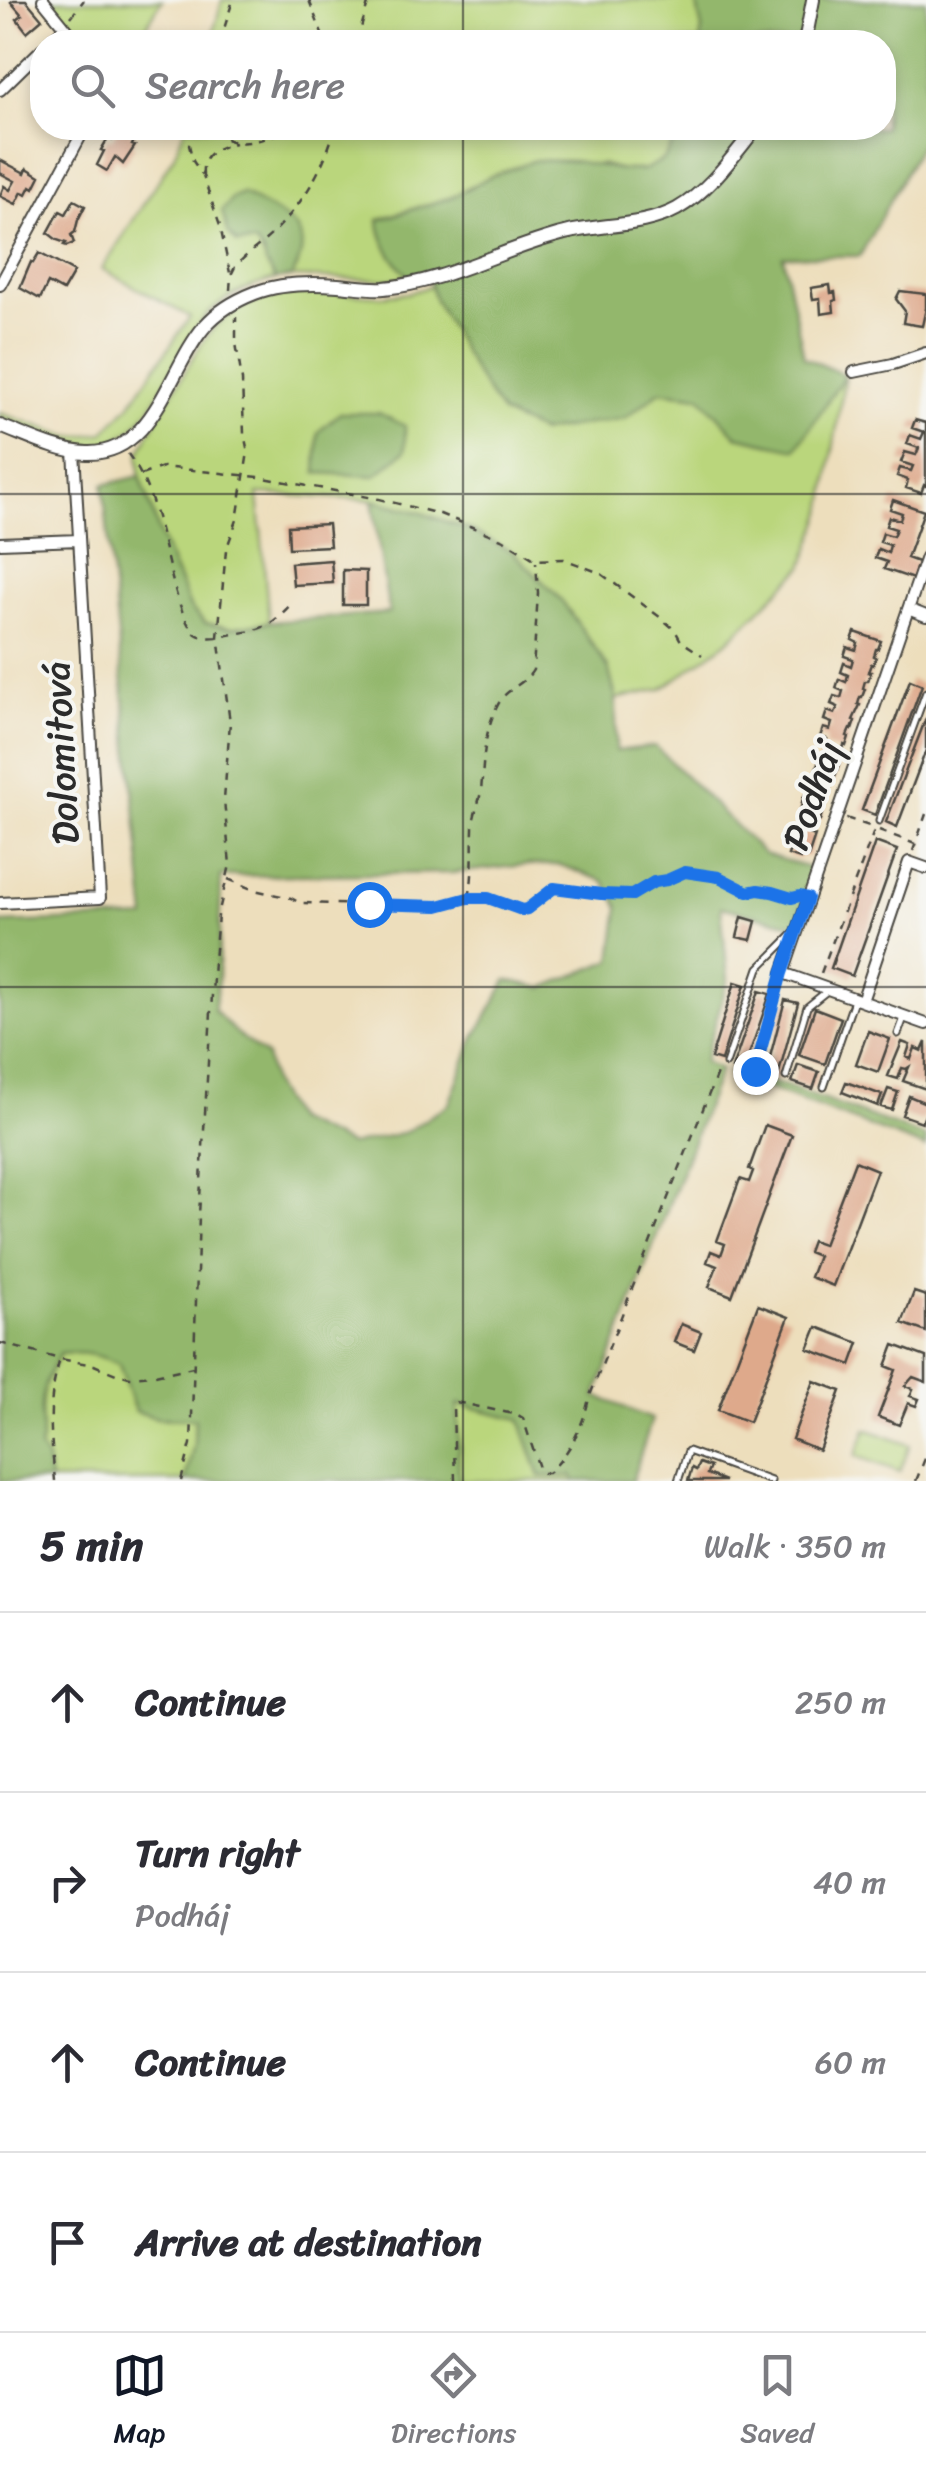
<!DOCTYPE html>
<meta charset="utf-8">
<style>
:root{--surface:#fff;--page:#f7f7f7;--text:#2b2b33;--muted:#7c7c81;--line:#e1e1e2;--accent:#111827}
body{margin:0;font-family:Sriracha,sans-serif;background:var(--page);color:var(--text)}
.stop{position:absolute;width:30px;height:30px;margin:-22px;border:8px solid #1a73e8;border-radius:50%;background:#fff}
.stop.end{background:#1a73e8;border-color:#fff;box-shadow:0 2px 10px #0008}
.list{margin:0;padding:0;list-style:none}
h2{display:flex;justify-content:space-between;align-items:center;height:130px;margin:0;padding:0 40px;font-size:42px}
h2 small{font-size:32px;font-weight:400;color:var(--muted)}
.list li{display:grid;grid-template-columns:65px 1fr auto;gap:30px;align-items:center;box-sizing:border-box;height:180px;padding:0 40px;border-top:2px solid var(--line)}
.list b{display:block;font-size:38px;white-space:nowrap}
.list p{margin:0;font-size:32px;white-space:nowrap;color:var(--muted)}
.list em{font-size:32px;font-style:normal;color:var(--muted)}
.icon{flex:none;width:55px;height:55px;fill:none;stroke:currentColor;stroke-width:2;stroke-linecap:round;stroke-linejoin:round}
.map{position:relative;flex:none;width:926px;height:1481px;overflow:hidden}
.search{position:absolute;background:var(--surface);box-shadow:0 5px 15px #0003;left:30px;right:30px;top:30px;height:110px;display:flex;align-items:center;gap:25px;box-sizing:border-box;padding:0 35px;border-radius:40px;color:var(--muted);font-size:38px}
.sheet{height:850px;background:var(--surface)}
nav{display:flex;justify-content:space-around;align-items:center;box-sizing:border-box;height:140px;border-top:2px solid var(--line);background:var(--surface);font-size:28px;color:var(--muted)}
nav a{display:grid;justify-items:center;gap:5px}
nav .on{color:var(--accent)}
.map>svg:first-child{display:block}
.green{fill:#bad67c;stroke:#728054;stroke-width:2.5}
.forest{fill:#93b76c;stroke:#5f714c;stroke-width:2.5;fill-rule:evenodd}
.building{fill:#dea98b}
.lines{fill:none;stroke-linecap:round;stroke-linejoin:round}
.service-casing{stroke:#484641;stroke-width:9}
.minor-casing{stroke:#484641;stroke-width:14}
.tertiary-casing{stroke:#484641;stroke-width:16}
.path{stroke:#484641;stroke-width:2.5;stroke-dasharray:8 8;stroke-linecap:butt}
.service{stroke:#fff;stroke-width:5}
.minor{stroke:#fff;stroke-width:10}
.tertiary{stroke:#fff;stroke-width:12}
.route{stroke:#1a73e8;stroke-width:12}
.grid{fill:none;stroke:#2b2b2b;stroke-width:2.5;stroke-opacity:0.55}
.labels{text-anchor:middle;stroke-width:8;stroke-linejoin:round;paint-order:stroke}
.street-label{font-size:38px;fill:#2b2b2b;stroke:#f6f6f2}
</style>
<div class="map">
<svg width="926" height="1481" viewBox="0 0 926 1481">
<rect width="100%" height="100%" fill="#f6f6f2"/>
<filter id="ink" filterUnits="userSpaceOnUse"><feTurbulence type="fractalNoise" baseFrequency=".01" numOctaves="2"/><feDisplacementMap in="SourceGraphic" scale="20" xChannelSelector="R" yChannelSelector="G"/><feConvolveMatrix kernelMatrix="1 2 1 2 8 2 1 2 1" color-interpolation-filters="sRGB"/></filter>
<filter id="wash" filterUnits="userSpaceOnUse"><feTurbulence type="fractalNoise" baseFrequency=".0048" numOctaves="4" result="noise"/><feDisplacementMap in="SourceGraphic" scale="40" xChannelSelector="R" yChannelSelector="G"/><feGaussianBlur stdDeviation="2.25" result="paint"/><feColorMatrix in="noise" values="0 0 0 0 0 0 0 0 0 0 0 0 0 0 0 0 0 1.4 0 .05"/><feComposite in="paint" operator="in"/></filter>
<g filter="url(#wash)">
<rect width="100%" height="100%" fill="#eddebc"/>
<path class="green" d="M51,0h111l-25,42h-52z
M222,0h474l6,29 -2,13h-489z
M185,128h494l-4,12 -11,19 -20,11h-22l-21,-6 -110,12 -39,21 -73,22c0,22 16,43 30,58l-24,3 -93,-3 6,-12 -34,-57 -21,-14 -6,49h18c10,11 12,24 21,36 -25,7 -49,16 -68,35 -38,38 -54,132 -119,132 -30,0 -62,-17 -89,-27v-6l71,24 32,-4 28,-30 59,-86 -88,-48 71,-111z
M431,286l4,14 40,73 150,45 35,-27 41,5 36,40 58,13 50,-74 -22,138 -20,54 -76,75 -65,47 -46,10 -8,-32 -46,-66 -48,-48 -92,-40 -50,-13 -114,-6 11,128 -39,6 -25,-5 -14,-14 -30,-71 -21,-62 -1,-22 11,-22 51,-88 15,-19 28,-20 19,-7 28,-5 30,-1 58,4 29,-3z
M85,1352l14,3 20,9 16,47 22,7 38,1 -1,26 -9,36h-135l-3,-21 -7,-11c4,-15 0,-26 1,-41 0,-19 9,-39 19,-54z
M457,1404l63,15 20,57h33l1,5h-115z
M866,1429l44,16 -10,27 -44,-16z"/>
<path class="forest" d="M696,0h230v134l-66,122h-77l21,101 41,18 -49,74 -59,-13 -37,-40 -40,-5 -35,27 -84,14 -39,-18 -27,-41 -40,-73 -8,-26 -18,3c-14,-15 -29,-36 -30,-57l73,-23 39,-21 44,-16 40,1 47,9h22l20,-11 11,-19 4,-12h205v-86h-184l2,-13z
M243,194c37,24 78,28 49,83l-16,2 -10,-15 -2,-10 -9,-11h-18l-9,-10 -6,-22 11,-13z
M340,413h39l26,13v25l-30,25 -59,-3 2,-41z
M140,476l21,62 30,71 14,14 25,5 39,-6 120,-9 -17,-113 50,13 48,17 44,23 48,48 46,66 8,32v52l39,-5 109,108 49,15 -17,56 -75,-18 7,72 -24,83 16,8 -124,326 56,23 -20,62h-58l-1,-5h-33l-20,-57 -62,-15 1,77h-274l9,-36 1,-26 -38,-1 -22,-7 -16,-47c-23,-10 -34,-12 -59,-10 -10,15 -19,36 -19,54 0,15 3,26 -1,41l7,11 3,21h-50v-558l146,-5 -43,-433zM525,865h35l44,16 15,26 -7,53 -69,28 -36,-8 -36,65 -22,59 -43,28 -56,13 -56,-25 -21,-35 -7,-29 -30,-23 -22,-23 4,-30 3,-104 231,-3z
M727,1073l59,13 140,51v11z"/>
<g id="blocks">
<path class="building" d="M14,0h12l16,19 -15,13 -10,-13 5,-4 -11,-13z
M118,128h15l-3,6 6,3 -4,8 3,1 -12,18 -8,-7 -8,14 -10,-6 7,-14 -3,-1 7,-12 4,2z
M0,160l25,13 2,-5 13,8 -6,12 -3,-2 -4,8 -5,-2 -6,12 -16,-8 4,-10 6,4 5,-9 -15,-8z
M74,200l11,6 -7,14 -3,12 -4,3 3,8 -7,3 -3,-1 2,-2 -9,-3 -9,-7 12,-22 6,3z
M39,253l35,19 -11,19 -15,-8 -8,16 -20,-11 11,-26 2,1z
M830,285l1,8 4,-1 1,8 -3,1 1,11 -13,2 -1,-16 -7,1 -2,-11z
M900,291l26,3v14l-4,18 -19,-3 2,-12 -9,-12z
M915,420l11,3v63l-2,-1 -3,8 -15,-5 2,-8 -11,-4 3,-8 11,3 2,-5 -12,-4 4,-10 11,3 3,-7 -12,-4 3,-9 11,4 3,-7 -12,-4z
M893,500l31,11 -17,47 11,4 -5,17 -29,-10 3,-7 -12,-4 3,-9 10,4 2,-8 -10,-3 3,-9 10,3 3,-7 -10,-3 3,-9 11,3 2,-7 -12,-4z
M328,524l2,22 -41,2 -1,-22z
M331,560l2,23 -40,2 -2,-22z
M343,570l23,1v34h-23z
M855,632l26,9 -3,8h-2l-2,7 2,1 -3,8 -2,-1 -3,8h3l-3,9h-3l-2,7 2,1 -3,8h-2l-2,7 2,1 -7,15 2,1 -3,9 -2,-1 -3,7 2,1 -3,9 -2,-1 -2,7 -18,-6 3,-7 -7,-2 3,-9 7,2 2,-7 -8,-3 3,-9 8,3 3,-7 -7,-3 3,-8 7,2 2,-7 -7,-3 3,-9 7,3 2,-7 -7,-3 3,-9 7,3 2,-7 -9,-3 3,-9 9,3 2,-7 -6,-3z
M910,680l12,5 -47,130 -13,-5z
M926,718v32l-29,77 -11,-5z
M820,758l19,6 -7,22 -20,-6z
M808,790l18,7 -6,24 -21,-5 4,-18 2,-1 -1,-1z
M797,829l18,7 -7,21 -7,-2 -1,4 -12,-4z
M875,842l22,8 -45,126 -21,-8z
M742,917l14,4 -5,19 -14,-3z
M735,982l10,3 -24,76 -10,-3z
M759,991l11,3 -27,78 -11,-3z
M785,1000l13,3 -21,77 -12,-4z
M815,1008l26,10 -16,46 -26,-9z
M868,1031l22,8 -12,33 -22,-8z
M902,1042l8,3 -4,12 5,2 4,-11 7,3 4,-9v47l-23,-8 6,-14 -3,2 -4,-1 -4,11 -10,-3z
M798,1065l21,7 -6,17 -21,-7z
M846,1082l36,13 -4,11 -36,-14z
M888,1089l10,3 -6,18 -11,-3z
M909,1096l17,7v10l-4,9 -20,-7z
M765,1125l27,10 -60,161 -23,-9 8,-21 -10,-4 4,-11 10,4 4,-11 -8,-3 23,-62 9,3 4,-11 -4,-2z
M855,1161l22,9 -44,116 -23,-9 8,-21 -10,-4 4,-11 11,4z
M914,1292l12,4v36l-24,-9z
M758,1305l31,12 -40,105 -31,-12z
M681,1324l20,8 -7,18 -20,-8z
M817,1327l42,16 -8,22 -43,-16z
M894,1345l32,12v25l-13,-5 -8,9 8,3 -3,7 9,3 -3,7 -8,-3 -9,22 -21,-8 18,-47 -10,-4z
M814,1381l27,10 -22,59 -27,-11z
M699,1463l11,4 -3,7 18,7h-37l4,-13 4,2z"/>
</g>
</g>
<g filter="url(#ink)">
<use href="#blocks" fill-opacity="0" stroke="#484641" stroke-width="2.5"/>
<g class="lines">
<defs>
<path id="service" d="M879,821l47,-129
M898,1034l6,-16
M726,1064l33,-96 36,-36
M755,1071l27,-98
M786,1077l21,-70 20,-16
M824,1087l30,-87
M678,1481l10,-30 83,30"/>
<path id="minor" d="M43,0l34,42
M49,42l16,-15
M0,90l42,-41
M0,285l85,-157
M854,372l39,-8 33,-11
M0,543l79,-3
M926,557l-143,416 143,51
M908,609l18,7
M0,903l100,-5 -26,-447
M862,1001l47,-139 17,6"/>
<path id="tertiary" d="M805,42l8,-42
M0,426c27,10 58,26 87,27 68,2 82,-86 118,-127 13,-15 32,-26 50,-33 26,-10 56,-10 83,-8 15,1 31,4 46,3 63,-6 120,-40 181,-55 36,-9 79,-6 112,-24 32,-18 56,-53 79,-81"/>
</defs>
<use href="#service" class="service-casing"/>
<use href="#minor" class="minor-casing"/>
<use href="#tertiary" class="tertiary-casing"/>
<path class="path" d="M309,0l16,42
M71,17l13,-17
M220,42l13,-42
M357,42l12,-42
M192,128l-3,17 4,16 10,15 17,50 10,47
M214,128c20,27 52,10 77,0
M203,175c-2,-22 13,-27 32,-32
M230,290l1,-15 4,-8c11,-13 24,-21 36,-32 32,-31 52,-65 64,-107
M128,454c14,19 22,40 29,63 7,25 21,104 39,117 11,7 27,2 38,0 33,-5 37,-9 59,-32
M141,475l22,-8 96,10 120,22 61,15 64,26 32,20 28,-1 36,14 60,44 15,13 6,11 21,14
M846,818l26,9
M879,830l36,14
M913,851l13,-37
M228,879l26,11 37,8 9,5 139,4 29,-9h20l34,12 5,-1 27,-21 47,7h30l23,-13 13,-2 18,-8 34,5 28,15 11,-2 14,2 20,7 7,-3
M469,898c5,-24 3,-46 4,-69 0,-14 6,-25 8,-38 3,-32 2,-60 19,-90 8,-13 25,-17 33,-31l5,-77 -2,-31
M821,973l53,-142
M0,1343l60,16 34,6 22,9 14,3 25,-2 38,-8
M55,1481c-4,-47 -9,-76 5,-122
M181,1481l10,-37 8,-229 15,-254 4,-46 12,-50 -6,-65 6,-78 -12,-85 8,-87 11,-30 11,-68 -4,-18 -2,-54 -6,-37v-26
M455,1481l-2,-75 3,-4 62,13 5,3 16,50 4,5h5c21,-18 36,-49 41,-75l129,-327
M916,1481l10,-25"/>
<use href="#service" class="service"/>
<use href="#minor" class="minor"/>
<use href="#tertiary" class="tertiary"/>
</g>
</g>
<g class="lines" filter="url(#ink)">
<path class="route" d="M369,904l69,2 30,-8h20l34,12 5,-1 27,-21 47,6 31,1 22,-13 13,-2 18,-8 34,5 29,15 10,-2 14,2 20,6 8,-2 8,2 -26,75 -27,98"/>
</g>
<path class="grid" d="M463,0v42M463,128v1353M0,494h926M0,987h926"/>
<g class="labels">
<g class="street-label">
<text transform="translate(61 753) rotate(-93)" y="13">Dolomitová</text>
<text transform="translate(812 795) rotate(-71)" y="13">Podháj</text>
</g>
</g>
</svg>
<div class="stop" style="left:369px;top:904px"></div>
<div class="stop end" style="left:755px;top:1071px"></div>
<div class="search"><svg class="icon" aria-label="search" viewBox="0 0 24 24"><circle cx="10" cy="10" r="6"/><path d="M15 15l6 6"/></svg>Search here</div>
</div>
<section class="sheet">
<h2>5 min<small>Walk · 350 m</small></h2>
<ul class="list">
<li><svg class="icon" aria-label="ahead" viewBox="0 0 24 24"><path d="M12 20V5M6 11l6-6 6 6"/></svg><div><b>Continue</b></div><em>250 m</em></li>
<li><svg class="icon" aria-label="right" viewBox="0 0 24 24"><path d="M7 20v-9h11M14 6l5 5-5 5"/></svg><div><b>Turn right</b><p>Podháj</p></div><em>40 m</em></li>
<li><svg class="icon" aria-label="ahead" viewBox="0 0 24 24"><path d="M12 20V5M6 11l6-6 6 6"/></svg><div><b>Continue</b></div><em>60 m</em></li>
<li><svg class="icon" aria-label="arrive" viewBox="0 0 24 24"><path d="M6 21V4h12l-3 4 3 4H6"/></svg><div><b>Arrive at destination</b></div></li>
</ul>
</section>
<nav>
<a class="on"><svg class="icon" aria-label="map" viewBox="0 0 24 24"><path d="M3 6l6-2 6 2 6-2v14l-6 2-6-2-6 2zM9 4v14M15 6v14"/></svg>Map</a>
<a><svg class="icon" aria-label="directions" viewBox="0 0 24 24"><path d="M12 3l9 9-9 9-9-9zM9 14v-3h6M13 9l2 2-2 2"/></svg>Directions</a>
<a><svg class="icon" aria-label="saved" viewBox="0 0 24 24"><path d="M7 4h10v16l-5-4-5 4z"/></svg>Saved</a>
</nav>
